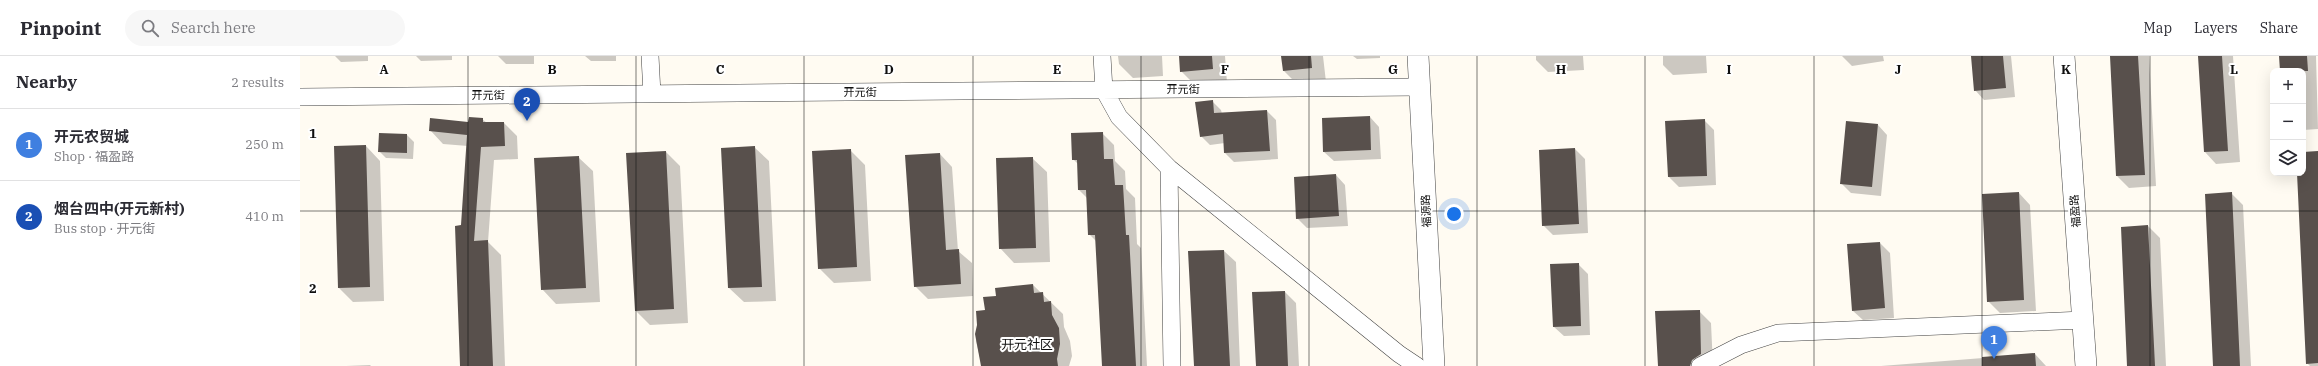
<!DOCTYPE html>
<meta charset="utf-8">
<style>
:root{--surface:#fff;--page:#f7f7f7;--text:#2b2b33;--muted:#7c7c81;--line:#e1e1e2;--accent:#b45309}
body{margin:0;font-family:"IBM Plex Serif","Noto Sans SC",serif;background:var(--page);color:var(--text)}
.controls{position:absolute;right:12px;top:12px;display:grid;overflow:hidden;border-radius:8px;box-shadow:0 4px 16px #0002}
.controls button{width:36px;height:36px;display:grid;place-items:center;padding:0;border:0;border-bottom:1px solid var(--line);background:var(--surface);color:var(--text);font:20px sans-serif}
.you{position:absolute;left:1154px;top:158px;width:14px;height:14px;margin:-10px;border:3px solid #fff;border-radius:50%;background:#1a73e8;box-shadow:0 0 0 6px #1a73e833}
.badge{display:grid;place-items:center;width:26px;height:26px;border-radius:50%;background:var(--accent);color:#fff;font-size:13px;font-weight:700}
.pin{position:absolute;translate:-50% -33px;filter:drop-shadow(0 1px 2px #0008)}
.pin::after{content:'';position:absolute;top:21px;width:14px;height:12px;background:inherit;clip-path:polygon(0 0,100% 0,50% 100%)}
.list{margin:0;padding:0;list-style:none}
h2{display:flex;justify-content:space-between;align-items:center;height:52px;margin:0;padding:0 16px;font-size:17px}
h2 small{font-size:13px;font-weight:400;color:var(--muted)}
.list li{display:grid;grid-template-columns:26px 1fr auto;gap:12px;align-items:center;box-sizing:border-box;height:72px;padding:0 16px;border-top:1px solid var(--line)}
.list b{display:block;font-size:15px;white-space:nowrap}
.list p{margin:0;font-size:13px;white-space:nowrap;color:var(--muted)}
.list em{font-size:13px;font-style:normal;color:var(--muted)}
.icon{flex:none;width:22px;height:22px;fill:none;stroke:currentColor;stroke-width:2;stroke-linecap:round;stroke-linejoin:round}
.map{position:relative;flex:none;width:2018px;height:310px;overflow:hidden}
header{display:flex;align-items:center;gap:24px;box-sizing:border-box;height:56px;padding:0 20px;background:var(--surface);border-bottom:1px solid var(--line)}
header strong{font-size:19px}
nav{display:flex;gap:22px;margin-inline-start:auto;font-size:14px}
.search{width:280px;height:36px;background:var(--page);display:flex;align-items:center;gap:10px;box-sizing:border-box;padding:0 14px;border-radius:22px;color:var(--muted);font-size:15px}
main{display:flex}
aside{flex:1;background:var(--surface)}
.map>svg:first-child{display:block}
.shadow{fill:#0003}
.building{fill:#58504c}
.lines{fill:none;stroke-linecap:round;stroke-linejoin:round}
.minor-casing{stroke:#424242;stroke-width:18}
.tertiary-casing{stroke:#424242;stroke-width:22}
.minor{stroke:#fff;stroke-width:17}
.tertiary{stroke:#fff;stroke-width:21}
.grid{fill:none;stroke:#0f0f0f;stroke-width:1;stroke-opacity:0.55}
.labels{text-anchor:middle;stroke-width:4;stroke-linejoin:round;paint-order:stroke}
.street-label{font-size:11px;fill:#0f0f0f;stroke:#fff}
.quarter-label{font-size:13px;fill:#0f0f0f;stroke:#fff}
.grid-label{font-size:13px;text-anchor:middle;font-weight:bold;fill:#0f0f0f;stroke:#fff;stroke-width:4;stroke-linejoin:round;paint-order:stroke}
</style>
<header>
<strong>Pinpoint</strong>
<div class="search"><svg class="icon" aria-label="search" viewBox="0 0 24 24"><circle cx="10" cy="10" r="6"/><path d="M15 15l6 6"/></svg>Search here</div>
<nav><a>Map</a><a>Layers</a><a>Share</a></nav>
</header>
<main>
<aside>
<h2>Nearby<small>2 results</small></h2>
<ul class="list">
<li><span class="badge" style="background:#3f7fe0">1</span><div><b>开元农贸城</b><p>Shop · 福盈路</p></div><em>250 m</em></li>
<li><span class="badge" style="background:#1a4fb4">2</span><div><b>烟台四中(开元新村)</b><p>Bus stop · 开元街</p></div><em>410 m</em></li>
</ul>
</aside>
<div class="map">
<svg width="2018" height="310" viewBox="0 0 2018 310">
<rect width="100%" height="100%" fill="#fffbf2"/>
<path class="shadow" d="M35,0h33v5l-27,1z
M116,0h36v4l-31,1z
M198,0h36v8h-28z
M285,0h31v5h-25z
M818,0h44l1,20 -30,2 -14,-14z
M880,0h45l2,27 -31,3 -15,-15z
M982,0h41l3,26 -28,3 -14,-14z
M1053,0h27v2l-23,1z
M1236,0h47l1,14 -36,2 -12,-12z
M1363,0h43l1,17 -34,2 -10,-10z
M1583,0l1,5 -32,5 -10,-10z
M1672,0h39l4,41 -31,3 -9,-10z
M1811,0h38l7,130 -27,2 -12,-12z
M1899,0h34l7,106 -24,2 -11,-12z
M1980,0h36l2,73 -15,1v-59h-22z
M912,45l9,9 1,4 45,-3 9,9 2,39 -44,3 -9,-9v-10l-15,2 -9,-9z
M1070,61l9,10 2,32 -47,2 -10,-9z
M182,63l5,4h17l13,13 1,23 -24,1 -6,82 13,13 4,111h-44l1,-140 6,-80 -25,-2 -13,-14z
M1404,64l10,10 2,55 -37,2 -10,-10 -3,-55z
M1578,69l9,10 -6,61 -30,-3 -10,-10z
M802,77l12,12 1,16 10,10 1,18 9,9 2,46 4,4 6,118h-44l-6,-124 -8,-8 -2,-36 -8,-8 -1,-26 -5,-5z
M107,79l7,7 -1,17 -27,-1 -7,-7z
M66,90l14,15 4,140 -31,1 -14,-14z
M454,91l15,14 7,140 -32,1 -15,-14z
M1275,93l10,10 3,74 -35,2 -10,-10z
M550,94l15,15 6,116 -37,2 -15,-15z
M366,96l14,14 8,157 -38,2 -14,-14z
M2018,96v214h-8l-3,-3 -9,-190h5v-20z
M640,98l12,13 6,84 14,12 1,33 -45,3 -13,-13z
M278,101l15,14 7,131 -44,2 -14,-15z
M732,102l15,14 3,90 -36,1 -14,-15z
M1036,119l9,10 3,41 -41,2 -10,-10z
M1719,137l11,12 6,106 -36,2 -12,-12z
M1931,137l12,12 8,161h-37z
M1848,170l12,12 6,128h-38z
M1580,187l10,10 4,65 -31,2 -10,-9z
M924,195l12,11 4,104h-45z
M1278,208l10,10 2,61 -26,1 -10,-9z
M733,229l30,29 1,13 6,14 2,15 -3,10h-87l-6,-25 2,-16 8,-14 11,-14z
M985,236l11,11 3,63h-42z
M1399,255l12,12 2,43h-54z
M1735,298l11,12h-165z
M70,309l1,1h-25z"/>
<path class="building" d="M879,0h33l1,13 -33,3z
M981,0h30l1,12 -29,3z
M1671,0h32l3,32 -32,3z
M1810,0h28l7,119 -29,1z
M1898,0h24l6,95 -24,1z
M1979,0h28l1,15h-28z
M913,44l1,13 53,-3 3,41 -46,2 -1,-19 -23,3 -5,-35z
M1070,60l1,34 -48,2 -1,-34z
M169,61l14,1v4h21l1,24 -24,1 -7,94 14,-1 5,126h-33l-5,-140 6,-1 6,-90 -38,-4 1,-13 38,4z
M1405,63l2,57 -39,1 -3,-56z
M1546,65l32,3 -6,63 -32,-3z
M803,76l1,27h9l2,26h8l3,50h3l7,131h-34l-7,-131h-7l-2,-45h-8l-1,-30h-5l-1,-27z
M79,77l28,1v19l-29,-1z
M66,89l4,142 -32,1 -4,-142z
M455,90l7,141 -34,1 -7,-140z
M1275,92l4,76 -37,2 -3,-76z
M551,93l6,118 -39,2 -6,-118z
M366,95l8,158 -39,2 -9,-158z
M2018,95v212l-12,1 -9,-191h6v-21z
M640,97l6,97 13,-1 2,35 -47,3 -9,-132z
M279,100l7,132 -45,2 -7,-132z
M733,101l3,91 -37,1 -3,-91z
M1036,118l3,42 -43,3 -2,-42z
M1719,136l5,108 -37,2 -5,-108z
M1932,136l8,174h-27l-8,-172z
M1848,169l7,141h-28l-6,-139z
M1580,186l5,66 -33,3 -5,-67z
M924,194l6,116h-36l-6,-115z
M1279,207l2,63 -28,1 -3,-63z
M733,228l1,9 9,-1 1,10 7,-1 1,14 7,13 1,16 -3,15 1,7h-77l-6,-32 2,-9 -1,-14 9,-1 -2,-13 13,-1 -1,-8z
M985,235l3,75h-32l-4,-74z
M1400,254l1,44 -9,6 -2,6h-32l-3,-55z
M1735,297l1,13h-54v-9z"/>
<g class="lines">
<defs>
<path id="minor" d="M350,0l2,38
M802,0l2,34 15,27 50,51 230,186 18,12
M0,41l1119,-10
M869,112l3,198
M1400,310l41,-21 37,-12 305,-13"/>
<path id="tertiary" d="M1118,0l16,310
M1764,0l22,310"/>
</defs>
<use href="#minor" class="minor-casing"/>
<use href="#tertiary" class="tertiary-casing"/>
<use href="#minor" class="minor"/>
<use href="#tertiary" class="tertiary"/>
</g>
<path class="grid" d="M168,0v310M336,0v310M504,0v310M673,0v310M841,0v310M1009,0v310M1177,0v310M1345,0v310M1514,0v310M1682,0v310M1850,0v310M0,155h2018"/>
<g class="labels">
<g class="street-label">
<text x="883" y="37">开元街</text>
<text x="560" y="40">开元街</text>
<text x="188" y="43">开元街</text>
<text transform="translate(1126 155) rotate(-93)" y="4">福源路</text>
<text transform="translate(1775 155) rotate(-94)" y="4">福盈路</text>
</g>
<g class="quarter-label">
<text x="727" y="293">开元社区</text>
</g>
</g>
<g class="grid-label">
<text x="84" y="18">A</text>
<text x="252" y="18">B</text>
<text x="420" y="18">C</text>
<text x="589" y="18">D</text>
<text x="757" y="18">E</text>
<text x="925" y="18">F</text>
<text x="1093" y="18">G</text>
<text x="1261" y="18">H</text>
<text x="1429" y="18">I</text>
<text x="1598" y="18">J</text>
<text x="1766" y="18">K</text>
<text x="1934" y="18">L</text>
<text x="13" y="82">1</text>
<text x="13" y="237">2</text>
</g>
</svg>
<div class="controls">
<button>+</button>
<button>−</button>
<button><svg class="icon" aria-label="layers" viewBox="0 0 24 24"><path d="M12 4l9 5-9 5-9-5zM3 14l9 5 9-5"/></svg></button>
</div>
<div class="you"></div>
<div class="pin badge" style="left:1694px;top:303px;background:#3f7fe0">1</div>
<div class="pin badge" style="left:227px;top:65px;background:#1a4fb4">2</div>
</div>
</main>
